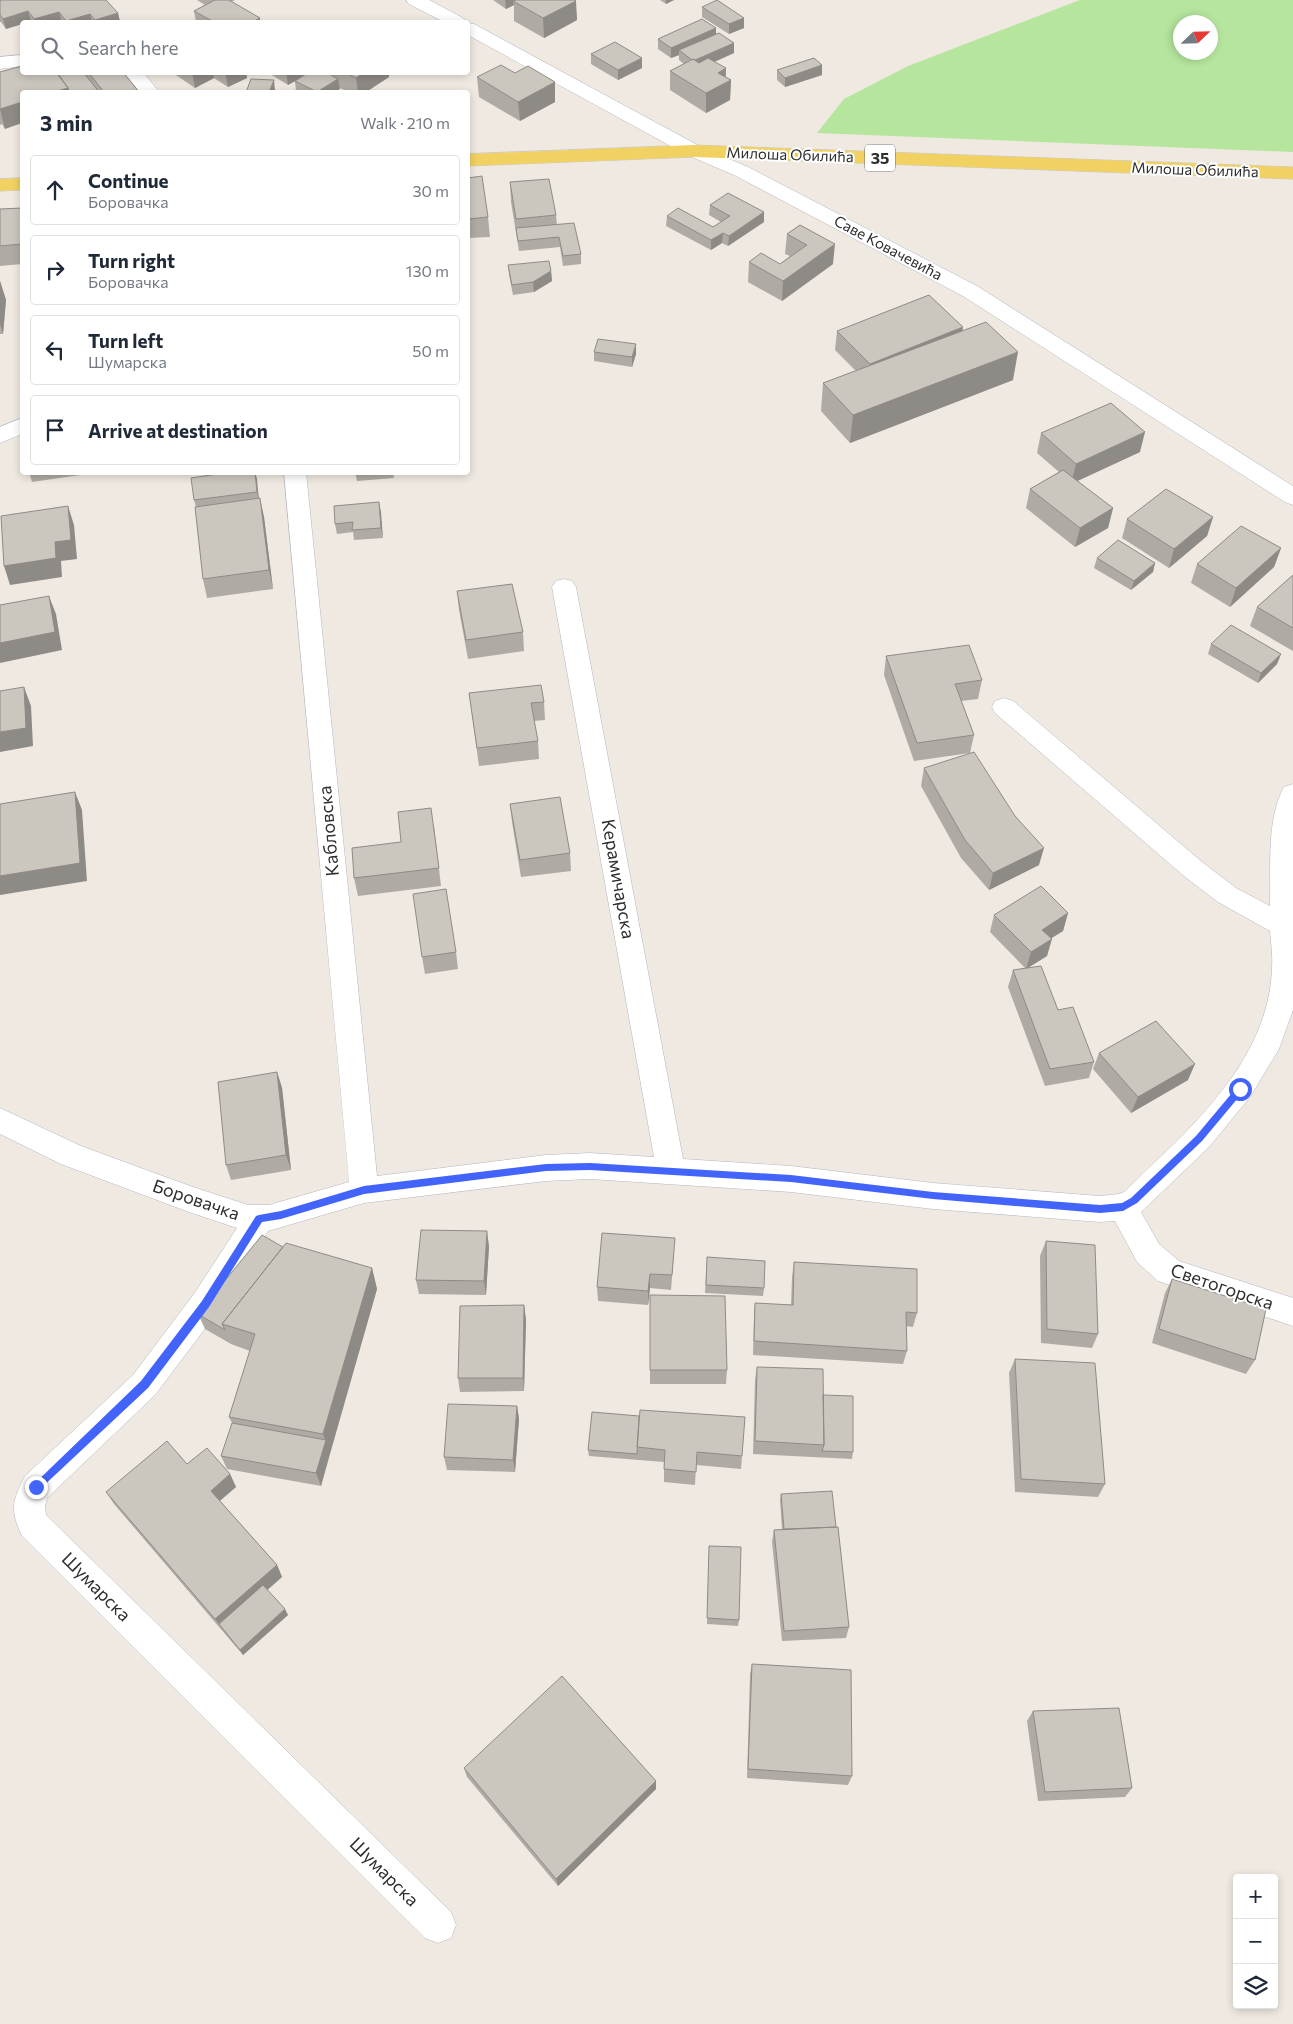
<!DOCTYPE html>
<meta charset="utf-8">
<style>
:root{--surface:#fff;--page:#f6f6f7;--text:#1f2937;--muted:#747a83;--line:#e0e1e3}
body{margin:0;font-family:Commissioner,sans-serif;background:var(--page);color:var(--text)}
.controls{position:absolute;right:15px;bottom:15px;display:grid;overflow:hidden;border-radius:5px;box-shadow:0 2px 8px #0003}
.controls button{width:45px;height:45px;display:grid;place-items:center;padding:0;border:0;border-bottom:1px solid var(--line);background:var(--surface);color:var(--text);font:25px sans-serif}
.compass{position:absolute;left:1173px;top:15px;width:45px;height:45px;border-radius:50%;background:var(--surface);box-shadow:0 2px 8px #0003;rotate:67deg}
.stop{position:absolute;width:15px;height:15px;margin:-11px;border:4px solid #4264fb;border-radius:50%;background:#fff}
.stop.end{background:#4264fb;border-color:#fff;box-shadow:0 1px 5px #0008}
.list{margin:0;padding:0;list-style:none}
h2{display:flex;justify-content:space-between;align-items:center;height:65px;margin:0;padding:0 20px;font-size:21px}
h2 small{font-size:16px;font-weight:400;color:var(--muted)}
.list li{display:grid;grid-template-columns:32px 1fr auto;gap:15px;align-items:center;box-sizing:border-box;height:70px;margin:0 10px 10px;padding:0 10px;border:1px solid var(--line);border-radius:5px}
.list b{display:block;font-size:19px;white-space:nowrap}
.list p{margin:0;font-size:16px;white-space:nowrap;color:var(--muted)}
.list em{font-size:16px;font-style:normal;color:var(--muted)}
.icon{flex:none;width:28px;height:28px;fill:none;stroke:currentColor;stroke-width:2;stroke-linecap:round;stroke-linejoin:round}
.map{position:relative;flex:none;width:1293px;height:2024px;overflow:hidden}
.search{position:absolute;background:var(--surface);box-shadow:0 2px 8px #0003;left:20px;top:20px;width:450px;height:55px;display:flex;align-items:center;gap:12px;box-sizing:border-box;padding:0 18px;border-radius:5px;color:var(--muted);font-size:19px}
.panel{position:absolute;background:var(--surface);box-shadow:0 2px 8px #0003;left:20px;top:90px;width:450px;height:385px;border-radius:5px}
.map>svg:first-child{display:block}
.green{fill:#b6e59e;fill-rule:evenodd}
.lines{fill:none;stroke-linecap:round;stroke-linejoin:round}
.minor-casing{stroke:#b4b7c1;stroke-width:1}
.major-casing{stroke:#c9c9c9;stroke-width:1}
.minor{fill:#fff;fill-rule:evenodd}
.major{fill:#f2d163;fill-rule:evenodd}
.wall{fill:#afaba4}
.shaded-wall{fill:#8e8b86}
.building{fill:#cbc7bf;stroke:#8e8b86}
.route{fill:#4264fb}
.labels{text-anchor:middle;stroke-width:4;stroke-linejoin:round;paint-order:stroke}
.far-street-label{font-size:15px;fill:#2e2e2e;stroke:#fff}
.shield{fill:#fff;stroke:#6d6d6d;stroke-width:1}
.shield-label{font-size:16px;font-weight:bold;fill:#2e2e2e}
.street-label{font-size:18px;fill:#2e2e2e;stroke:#fff}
</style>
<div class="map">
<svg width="1293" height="2024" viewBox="0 0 1293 2024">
<rect width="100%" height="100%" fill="#efe9e1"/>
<path class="green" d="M1080,0h213v152l-476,-19 27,-34 64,-33zM1180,22h30v30h-30z"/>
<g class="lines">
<defs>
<path id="minor" d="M406,0h23l34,18 3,4h-22l-35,-18z
M468,23l6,1 227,123 47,20 229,119 316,200v19l-8,-3 -322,-206 -229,-121 -47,-20 -219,-120z
M22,55v11l-22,3v-12z
M123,72h20l16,20h-19z
M22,418v16l-22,9v-16z
M284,472h22l71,704 169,-21 44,-2 64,4 -102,-570 4,-6 8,-2 8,2 4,6 107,572 108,7 142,17 167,13 19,-2 5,-2c63,-61 144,-128 148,-223 1,-13 -1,-26 -2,-38l-52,-29 -34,-26 -189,-163 -3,-6 3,-6 9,-3 9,3 189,161 34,26 34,18c1,-38 -4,-85 14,-119l9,-3v226l-14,39 -29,48 -41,50 -68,65 18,32 20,17 114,37v28l-135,-45 -21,-19 -22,-41 -15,1 -167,-13 -142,-17 -201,-13 -44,2 -182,22 -96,28 -52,83 -61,81 -108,103 -2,8 1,9 405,397 5,13 -5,13 -13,5 -13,-5 -403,-402c-12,-26 -10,-35 3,-60l108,-101 61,-81 43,-66 -48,-16 -128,-48 -61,-30v-26l81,38 109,40 58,19h21l80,-23z"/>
<path id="major" d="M694,145l599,22v12l-599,-22 -226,9v-12z
M22,178v12l-22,1v-12z"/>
</defs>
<use href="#minor" class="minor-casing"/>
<use href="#major" class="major-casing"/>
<use href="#minor" class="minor"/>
<use href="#major" class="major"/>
</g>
<path class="wall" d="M0,0l118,13 2,9h-88l-1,-1 -25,8 -5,-7h-1z
M197,0h38l-4,2 29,20h-64l-2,-11 11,-6z
M493,0h82l2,20 -33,18 -30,-17v-16l-8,4z
M660,0h14l-8,4z
M702,7l42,11v10l-15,6 -27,-17z
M716,28v6l18,9v10l-20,9 12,6v9l5,3 -1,20 -24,13 -36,-23v-19l14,-7 -5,-4v-5l-8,3 -13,-9v-10z
M591,54l51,14 -24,12 -27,-16z
M822,65v10l-37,12 -8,-7v-10z
M0,72l59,3 27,1 -1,-4h38l16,20h-117l-17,37 -3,-5 -2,1z
M246,72l1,6 -19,9 -14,-9 -19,10 -22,-15z
M267,72h122v5l-23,15h-18l-8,-4 -5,4h8h-44l-3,-1 -1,-10 2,-1 -9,5z
M515,73l40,9v20l-35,19 -41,-24 -2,-20z
M468,178l20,39 2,20 -22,1z
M510,182l46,33 1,10 24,29v10l-18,2 -3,-19 -41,4 -8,-49z
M710,205l54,7v10l-36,24 -6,-3 -11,7 -45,-24 1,-10 46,11 8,-5 -12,-7z
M22,208v56l-22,2v-57z
M800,225l33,39 -51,37 -34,-19 1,-20 31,2 10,-8 -5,-2 2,-20z
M508,265l43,6 1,10 -18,11 -21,3 -4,-20z
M0,281l6,19 -3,34h-3z
M963,327l-1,4 51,49 -163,63 -29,-32 2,-28 33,-12 -21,-21 2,-19z
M594,352l42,2 -4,13 -38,-6z
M1041,433l99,19 -63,29 36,27 -5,20 -33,19 -49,-39 4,-19 29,-17 -22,-19z
M29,472h51v3l-48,7z
M255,472l4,26 5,19 9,72 -66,9 -4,-19 -7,-72 -2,-7z
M355,472h38l1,6 -37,3z
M379,502l4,36 -29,2 -1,-8 -16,2 -2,-10z
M1213,517l-6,19 -38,32 -47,-30 5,-19z
M1281,548l-7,19 -44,40 -39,-24 6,-19z
M1097,558l58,5 -2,9 -22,18 -37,-22z
M1293,575v76l-43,-25 7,-19z
M457,591l66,41 1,19 -56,8 -9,-49z
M1211,644l70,10 -4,10 -19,19 -50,-29z
M886,656l96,24 -4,19 -17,2 13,34 -4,18 -56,8 -30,-86z
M469,693l75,9 1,18 -11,1 4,20 1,18 -60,7z
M924,768l115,97 -50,25 -28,-32 -40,-72z
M510,804l60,49 1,18 -50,6 -9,-55z
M434,826l7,60 -83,10 -4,-18 47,-36z
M1068,913l-5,18 -12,7 -4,18 -18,11 65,95 -5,16 -44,8 -37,-99 5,-17 12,-2 -35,-36 4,-17z
M456,952l2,17 -33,5 -3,-17z
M1099,1053l89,27 -57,33 -38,-44z
M277,1072l5,16 9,82 -60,10 -5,-15z
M1046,1241l52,93 -6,14 -51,-5 -1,-87z
M489,1246l-3,49 -67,-1 -3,-14z
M283,1247l89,21 5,21 -56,197 -94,-17 -6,-13 11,-33 -3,-6 21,-66 -19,-7 -26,-15 -7,-15z
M674,1253l-3,37 -21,-2 -2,17 -50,-4 -1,-14z
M707,1257l57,31 -1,8 -58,-3z
M794,1262l123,51 -4,14 -7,-1 1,25 -4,13 -150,-9 1,-38 1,-14 36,2 1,-28z
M1172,1279l83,81 -9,14 -94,-31 13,-50z
M650,1295l77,75 -1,14h-76z
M524,1305l2,15 -2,71 -64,1 -2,-14z
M1015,1359l90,125 -7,13 -83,-5 -6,-119z
M757,1367l66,28 30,57 -1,7 -99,-5 2,-74z
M517,1406l2,13 -4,53 -68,-2 -3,-13z
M592,1412l150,44 -1,13 -45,-4 -1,20 -31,-3v-20l-75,-6 -1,-6z
M187,1464l43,10 6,13 -16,14 57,64 5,12 -15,13 21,25 -45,40 -129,-151 -8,-12z
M781,1494l55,33 13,100 -3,11 -64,3 -10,-99 2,-12 8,-1 -2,-29z
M709,1552l30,68 -1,6 -31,-2z
M752,1664l100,112 -4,9 -101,-7 3,-104z
M1033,1711l99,77 -7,9 -87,4 -11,-80z
M464,1768l192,21 -98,97 -91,-109z"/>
<path class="shaded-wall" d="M505,0h20l-12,1 1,4 -8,4z
M666,0h8l-8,4z
M576,1l1,19 -33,18 -1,-20z
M28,11l3,10 -9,1v2l-16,5 -3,-10z
M59,12l3,10h-27l-1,-3z
M118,13l2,9h-24l-1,-2z
M90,14l2,8h-26v-1z
M260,18v4h-8z
M744,18v10l-15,6v-10z
M716,28v10l-37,12v5l-8,3v-10z
M734,43v10l-40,18v-10z
M642,58v10l-24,12v-10z
M822,65v10l-37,12v-9z
M726,68l-1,15 6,-3 -1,20 -24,13v-20l12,-20z
M192,72h21l1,6 -19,10z
M225,72h21l1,6 -19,9z
M286,72h25l-23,13z
M365,72h24v5l-23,15h-8l-2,-14z
M338,79l2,10 -6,3h-17z
M274,80l1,10 -1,2h-5z
M555,82v20l-35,19 -2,-19z
M68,88l1,4h-15z
M22,102v21l-17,6 -5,-20z
M764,212v10l-36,24 1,-10z
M723,233l-1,10 -11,7v-10z
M835,244l-2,20 -51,37 1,-20z
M551,271l1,10 -18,11 -1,-10z
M0,281l6,19 -3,34 -3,-10z
M963,327l-3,19 -92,37 2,-19z
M636,344v10l-4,13v-10z
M1018,352l-5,28 -163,63 3,-28z
M1145,432l-5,20 -69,32 5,-20z
M255,472l2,7 2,23 -2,-10z
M260,498l4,19 9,72 -4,-19z
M379,502l2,10 2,26 -2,-10z
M68,506l6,19 3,34 -16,2 1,16 -52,8 -6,-19 51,-24z
M1113,508l-5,20 -33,19 5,-19z
M1213,517l-6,19 -38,32 5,-19z
M1281,548l-7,19 -44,40 6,-19z
M1155,563l-2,9 -22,18 3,-9z
M49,596l7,18 6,36 -62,13v-20z
M1281,654l-4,10 -19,19 3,-10z
M24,687l7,19 2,40 -33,6v-20z
M75,792l7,18 5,71 -87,14v-19z
M1044,848l-5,17 -50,25 4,-17z
M1068,913l-5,18 -26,16 5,-17z
M1052,939l-5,17 -21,13 5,-17z
M1195,1064l-7,16 -57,33 7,-16z
M277,1072l5,16 9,82 -5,-15z
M487,1231l2,15 -3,49 -2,-14z
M372,1268l5,21 -47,164 -7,-19z
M650,1274v14l-2,17v-14z
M524,1305l2,15 -2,71 -1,-13z
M517,1406l2,13 -4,53 -2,-12z
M326,1440l4,13 -9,33 -5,-13z
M230,1474l6,13 -19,16 -6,-12z
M277,1565l5,12 -59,52 -8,-10z
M285,1609l3,6 -45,40 -3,-5z
M656,1781v8l-98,97 -2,-7z"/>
<path class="building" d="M0,0h106l12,13 -23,7 -5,-6 -24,7 -7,-9 -25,7 -6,-8 -25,8 -3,-4z
M215,0h14l31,18 -8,4h-38l-20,-11z
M516,0h59l1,1 -33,17 -30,-17z
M717,0l27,18 -15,6 -27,-17z
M702,19l14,9 -45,20 -13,-9z
M719,33l15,10 -39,17 -2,-1 -1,1 -13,-10z
M615,42l27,16 -24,12 -27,-16z
M708,58l18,10 -8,5 13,7 -25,13 -36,-22 23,-12 6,4z
M814,58l8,7 -37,13 -8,-8z
M501,65l14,8 13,-7 27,16 -37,20 -41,-25z
M22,66v6h34l12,16 -14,4h-32v10l-22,7v-37z
M68,72h15l16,20h-30l-1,-4 -9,-13z
M88,72h35l16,20h-35z
M309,72h17l12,7 -21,13 -22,-11z
M345,72h20l-9,6z
M251,79l23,1 -5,12h-23z
M342,91v1h-20z
M482,176l6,41 -20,2v-41z
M549,179l7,36 -40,4 -6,-37z
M728,193l36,19 -35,24 -6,-3 -12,7 -44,-24 11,-8 35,19 17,-11 -20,-11z
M22,208v36l-22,2v-37z
M574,223l7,31 -18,2 -4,-19 -41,4 -2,-13z
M800,225l35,19 -52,37 -34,-19 12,-9 19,11 27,-19 -20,-11z
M549,261l2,10 -18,11 -21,3 -4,-20z
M929,295l34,32 -93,37 -33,-33z
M986,322l32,30 -165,63 -30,-32z
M598,339l38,5 -4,13 -38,-5z
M1111,403l34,29 -69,32 -35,-31z
M1063,470l50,38 -33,20 -50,-39z
M231,472h24l2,20 -63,8 -3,-22z
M1166,489l47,28 -39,32 -47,-30z
M260,498l9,72 -66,9 -8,-72z
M379,502l2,26 -29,2 1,-8 -18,2 -1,-18z
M68,506l3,34 -16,2 1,16 -52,8 -3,-50z
M1241,526l40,22 -45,40 -39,-24z
M1118,540l37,23 -21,18 -37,-23z
M1293,575v53l-36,-21z
M512,584l11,48 -57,8 -9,-49z
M49,596l6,36 -55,11v-38z
M1231,625l50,29 -20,19 -50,-29z
M969,645l13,35 -27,4 19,51 -57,8 -31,-87z
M541,685l3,17 -13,1 7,38 -61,7 -8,-55z
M24,687l2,41 -26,4v-41z
M974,752l41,64 29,32 -51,25 -28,-33 -41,-72z
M75,792l5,71 -80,13v-72z
M560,797l10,56 -50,7 -10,-56z
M431,808l8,60 -85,10 -2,-30 49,-6 -3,-30z
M1041,886l27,27 -26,17 10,9 -21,13 -37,-37z
M446,889l10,63 -34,5 -9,-63z
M1041,966l17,44 15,-3 21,55 -44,7 -37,-99z
M1156,1021l39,43 -57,33 -39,-44z
M277,1072l9,83 -60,10 -8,-83z
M421,1230l66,1 -3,50 -68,-1z
M602,1233l73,5 -3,37 -22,-1 -2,17 -51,-4z
M262,1235l21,12 -61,77 3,6 -27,-16z
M1046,1241l49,4 3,89 -51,-5z
M286,1243l86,25 -49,166 -94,-17 26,-83 -33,-10z
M707,1257l58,4 -1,27 -58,-3z
M794,1262l123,7v44l-11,-1 1,39 -153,-10 1,-38 38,2z
M1172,1279l94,30 -11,51 -96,-31z
M650,1295l75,1 2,74h-77z
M524,1305l-1,73h-65l2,-72z
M1015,1359l80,4 10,121 -84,-5z
M757,1367l66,2 1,76 -69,-4z
M823,1395l30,1v56l-31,-1 2,-6z
M448,1404l69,2 -4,54 -69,-3z
M640,1410l105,7 -3,39 -45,-4 -1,20 -32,-3 1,-19 -28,-3z
M592,1412l47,4 -2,38 -49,-4z
M232,1423l94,17 -10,33 -95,-17z
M167,1441l20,23 20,-16 23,26 -19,17 66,74 -62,54 -109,-127z
M832,1491l4,36 -52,2 -3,-35z
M838,1527l11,100 -65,4 -10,-101z
M709,1546l32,1 -2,73 -32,-2z
M263,1585l22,24 -45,41 -21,-26z
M752,1664l99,6 1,106 -104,-7z
M562,1676l94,105 -100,98 -92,-111z
M1119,1708l13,80 -87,4 -12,-81z"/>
<path class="route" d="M1240,1086l4,3 -1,3 -41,49 -65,62 -14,8 -23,2 -167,-14 -142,-17 -201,-12 -44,1 -182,23 -83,25 -19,3 -53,85 -61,81 -109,102 -3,2 -5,-5 110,-106 61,-80 54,-85 3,-1 22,-4 83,-25 182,-22 44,-1 201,12 142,17 167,13 22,-2 9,-5 65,-62 41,-49z"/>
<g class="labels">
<g class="far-street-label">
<text transform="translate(790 155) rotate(2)" y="5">Милоша Обилића</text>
<text transform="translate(1195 170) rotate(2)" y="5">Милоша Обилића</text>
<text transform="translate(888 248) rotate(28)" y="5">Саве Ковачевића</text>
</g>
<rect class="shield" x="865" y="144.5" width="30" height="27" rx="4"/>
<g class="shield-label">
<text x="880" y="164">35</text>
</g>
<g class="street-label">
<text transform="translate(329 831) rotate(-95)" y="6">Кабловска</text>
<text transform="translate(618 879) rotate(80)" y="6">Керамичарска</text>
<text transform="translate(196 1200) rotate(19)" y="6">Боровачка</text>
<text transform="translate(1222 1287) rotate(19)" y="6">Светогорска</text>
<text transform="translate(96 1587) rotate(45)" y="6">Шумарска</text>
<text transform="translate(384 1872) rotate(45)" y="6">Шумарска</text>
</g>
</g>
</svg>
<div class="controls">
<button>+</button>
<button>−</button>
<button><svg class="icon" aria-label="layers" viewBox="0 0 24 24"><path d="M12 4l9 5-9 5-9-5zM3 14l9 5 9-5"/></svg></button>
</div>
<svg class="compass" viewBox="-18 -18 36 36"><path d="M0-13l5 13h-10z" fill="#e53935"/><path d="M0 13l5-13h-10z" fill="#747a83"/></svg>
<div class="stop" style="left:1240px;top:1089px"></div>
<div class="stop end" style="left:36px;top:1487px"></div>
<div class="search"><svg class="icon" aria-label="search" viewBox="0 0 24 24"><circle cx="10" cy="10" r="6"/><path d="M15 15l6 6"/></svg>Search here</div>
<section class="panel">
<h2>3 min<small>Walk · 210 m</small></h2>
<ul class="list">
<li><svg class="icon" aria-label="ahead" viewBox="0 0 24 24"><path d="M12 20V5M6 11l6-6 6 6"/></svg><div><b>Continue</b><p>Боровачка</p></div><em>30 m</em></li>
<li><svg class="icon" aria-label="right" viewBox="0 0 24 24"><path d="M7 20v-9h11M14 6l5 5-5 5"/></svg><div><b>Turn right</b><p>Боровачка</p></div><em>130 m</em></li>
<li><svg class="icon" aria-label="left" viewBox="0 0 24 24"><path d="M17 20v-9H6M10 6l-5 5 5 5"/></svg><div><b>Turn left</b><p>Шумарска</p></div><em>50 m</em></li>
<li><svg class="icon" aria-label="arrive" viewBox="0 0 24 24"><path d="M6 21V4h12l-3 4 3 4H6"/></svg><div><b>Arrive at destination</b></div></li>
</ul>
</section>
</div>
